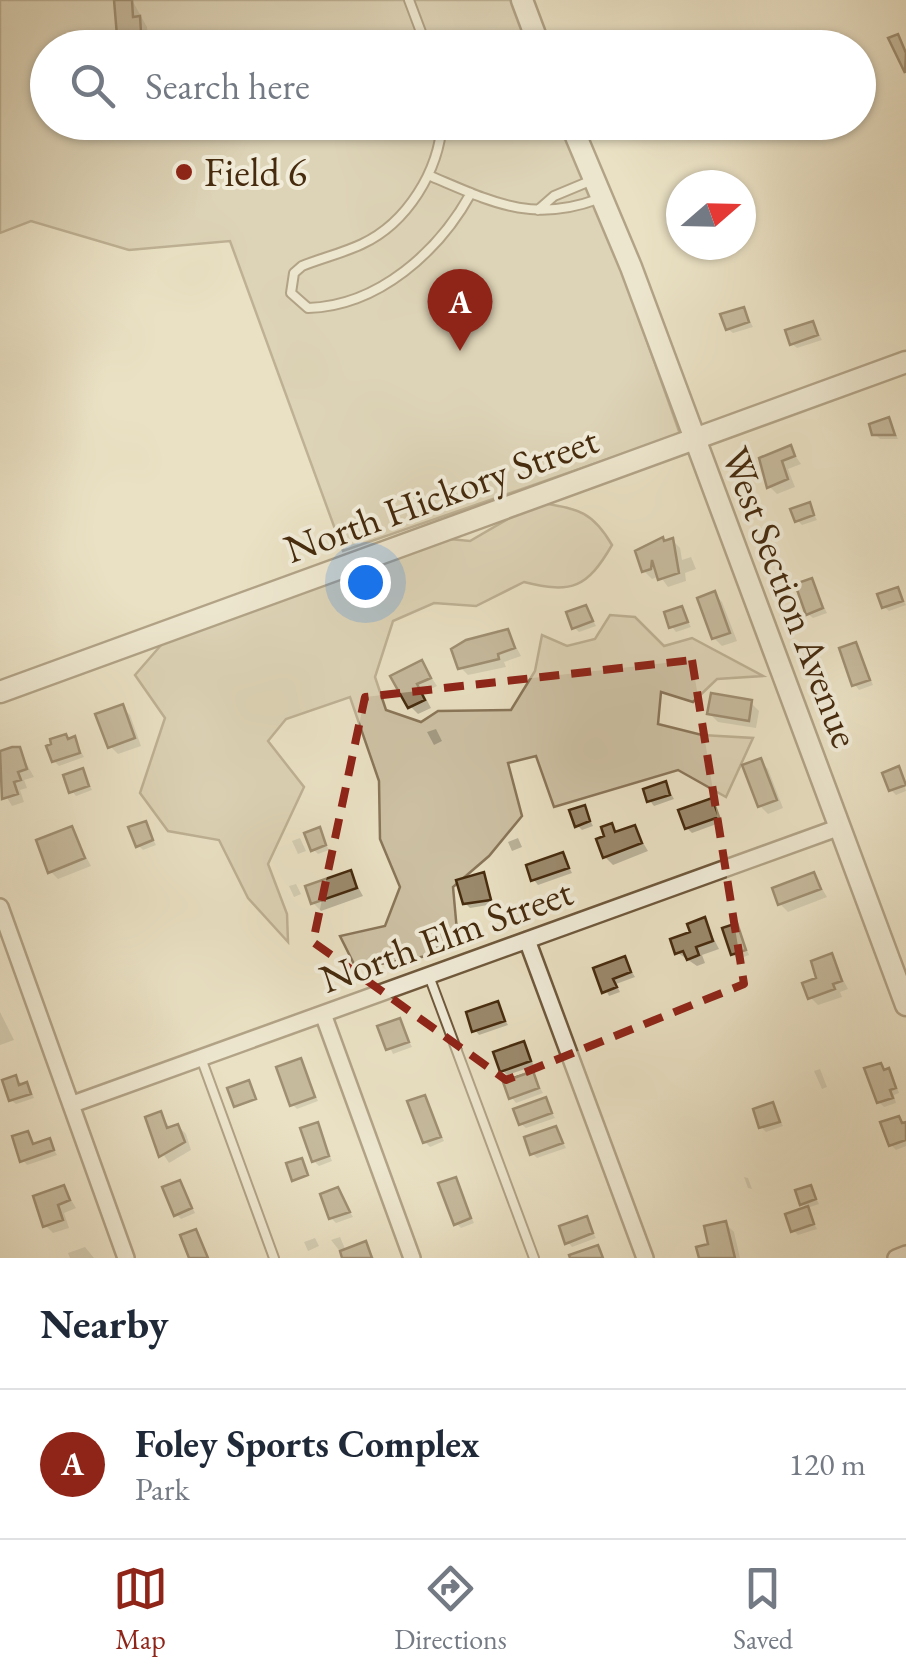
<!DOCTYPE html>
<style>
:root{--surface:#fff;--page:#f6f6f7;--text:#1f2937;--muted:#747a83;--line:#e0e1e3;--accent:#8f2418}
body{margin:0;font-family:"EB Garamond",serif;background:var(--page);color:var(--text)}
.compass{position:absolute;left:666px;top:170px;width:90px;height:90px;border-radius:50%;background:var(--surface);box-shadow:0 2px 8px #0004;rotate:70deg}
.you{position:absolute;left:365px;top:582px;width:35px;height:35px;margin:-25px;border:8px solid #fff;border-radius:50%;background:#1a73e8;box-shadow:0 0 0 15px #1a73e833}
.badge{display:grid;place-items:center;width:65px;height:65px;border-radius:50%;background:var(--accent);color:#fff;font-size:32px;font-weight:700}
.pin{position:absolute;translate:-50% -82px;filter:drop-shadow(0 2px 5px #0008)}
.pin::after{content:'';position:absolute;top:52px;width:35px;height:30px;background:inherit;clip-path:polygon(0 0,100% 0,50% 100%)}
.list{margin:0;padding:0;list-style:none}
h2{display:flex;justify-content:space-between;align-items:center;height:130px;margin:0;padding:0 40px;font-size:42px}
h2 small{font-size:32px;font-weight:400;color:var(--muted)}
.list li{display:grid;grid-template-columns:65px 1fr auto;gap:30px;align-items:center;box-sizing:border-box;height:150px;padding:0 40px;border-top:2px solid var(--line)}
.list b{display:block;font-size:38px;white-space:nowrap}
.list p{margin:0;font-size:32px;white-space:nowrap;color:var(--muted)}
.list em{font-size:32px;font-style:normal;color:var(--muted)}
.icon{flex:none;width:55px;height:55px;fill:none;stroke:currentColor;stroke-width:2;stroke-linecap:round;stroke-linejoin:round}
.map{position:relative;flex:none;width:906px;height:1258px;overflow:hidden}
.search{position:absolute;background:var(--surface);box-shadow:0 2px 8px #0004;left:30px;right:30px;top:30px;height:110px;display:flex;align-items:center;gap:25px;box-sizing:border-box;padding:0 35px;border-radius:55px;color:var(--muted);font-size:38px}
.sheet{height:280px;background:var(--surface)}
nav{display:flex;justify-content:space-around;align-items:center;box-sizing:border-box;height:140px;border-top:2px solid var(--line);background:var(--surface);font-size:28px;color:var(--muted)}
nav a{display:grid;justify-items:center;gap:5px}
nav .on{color:var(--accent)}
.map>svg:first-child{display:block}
.green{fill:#cec2a5;stroke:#8a765a;stroke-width:2.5}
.shadow{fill:#0003}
.building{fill:#9b8a6d;stroke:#462b0e;stroke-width:2.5}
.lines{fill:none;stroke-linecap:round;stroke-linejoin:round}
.service-casing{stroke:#6f583c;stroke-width:12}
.minor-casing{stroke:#6f583c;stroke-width:20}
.tertiary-casing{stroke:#6f583c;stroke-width:25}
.service{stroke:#f1ecd9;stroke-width:8}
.minor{stroke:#f1ecd9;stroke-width:15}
.tertiary{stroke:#f1ecd9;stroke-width:20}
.marked{fill:none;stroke:#8f2418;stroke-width:8;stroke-dasharray:20 12;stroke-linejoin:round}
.poi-dot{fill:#8f2418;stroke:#f1ecd9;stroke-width:4}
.labels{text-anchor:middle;stroke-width:8;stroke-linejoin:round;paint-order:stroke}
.poi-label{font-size:40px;fill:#462b0e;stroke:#f1ecd9;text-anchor:start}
.street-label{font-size:40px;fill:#462b0e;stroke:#f1ecd9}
</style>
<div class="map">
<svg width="906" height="1258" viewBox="0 0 906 1258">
<rect width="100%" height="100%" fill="#eae1c4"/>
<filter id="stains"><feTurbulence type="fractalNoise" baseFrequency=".002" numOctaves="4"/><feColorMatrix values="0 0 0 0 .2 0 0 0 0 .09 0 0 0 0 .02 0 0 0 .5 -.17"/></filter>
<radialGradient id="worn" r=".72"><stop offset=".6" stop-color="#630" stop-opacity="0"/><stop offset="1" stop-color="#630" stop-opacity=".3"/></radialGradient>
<path class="green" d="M0,0h514l18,47 -484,1v74l513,1 60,145 59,166 -337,117 -113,-310 -101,9 -98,-29 -31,12z
M537,502c39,7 54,7 75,43 -25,43 -40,49 -88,37l-48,24 -42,-3 -41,18 -18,56 11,33 35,12 17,-11 73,-1 24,-39 7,-36 25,11 28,-7 15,-24 25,2 29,29 28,-8 71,38 -46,3 -24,23 -32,-10 -3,32 44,11 51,3 -27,59 -48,-27 -124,37 -18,-51 -28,7 14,53 -33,40 -36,31 4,44 -30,25 -71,12 -16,-32 45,-10 15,-39 -20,-48 -1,-58 -29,-84 -64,22 -18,22 36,46 -36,77 19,50 1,28 -40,-44 -29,-58 -51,-9 -28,-38 25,-75 -30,-43 27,-31 144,-53 60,-39 72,-14 32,3z"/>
<path class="shadow" d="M132,0l15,27 2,21h-28z
M744,310l9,17 -20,6 -5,-4z
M813,323l9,17 -25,8 -5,-4z
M889,420l9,19h-18l-5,-5z
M790,448l11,16 -13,5 7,18 -18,7 -8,-8 -7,-27z
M809,505l8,15 -15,5 -5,-5z
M672,540l8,8 2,12 9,-3 5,12 -11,4 1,8 -18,6 -8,-11 -8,3 -8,-8 -6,-19z
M811,581l16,32 -14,5 -5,-4z
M897,590l9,15 -17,6 -5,-4z
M715,594l7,8 15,39 -15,5 -8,-8z
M586,607l10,19 -17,6 -5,-5z
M681,609l10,18 -15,5 -4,-5z
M508,632l13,24 -17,6 2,5 -38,8 -8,-8z
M856,644l17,41 -14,5 -4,-5z
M422,663l15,23 -14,7 8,15 -13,6 -8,-8z
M751,703l8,8 -3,17 -38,-6 -8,-8z
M122,707l8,8 11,31 -23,8 -8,-8z
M436,729l6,12 -8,4 -7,-13z
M74,739l10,18 -25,9 -5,-5z
M19,750l15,27 -10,3 3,8 -7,2 4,12 -12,4 -12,-20v-29z
M760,761l8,8 15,39 -15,6 -8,-8z
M899,769l7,22 -10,4 -5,-5z
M82,771l10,19 -16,6 -4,-5z
M665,783l9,16 -20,7 -4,-5z
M711,801l11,21 -30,11 -5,-5z
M584,808l9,18 -11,4 -5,-5z
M145,824l11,21 -13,5 -5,-5z
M611,826l8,7 15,-5 14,23 -35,14 -8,-8z
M71,829l20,37 -33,13 -8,-8z
M319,830l10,20 -11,4 -5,-5z
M300,838l6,13 -8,3 -6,-13z
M518,838l4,9 -10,4 -4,-9z
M563,855l9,18 -34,12 -4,-5z
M350,873l13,23 -42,15 -8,-8z
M483,875l11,29 -24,4 -5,-5z
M814,875l13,22 -39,15 -8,-8z
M296,884l5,10 -7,3 -5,-11z
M704,920l15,29 -17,6 3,8 -8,3 -19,-13z
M737,926l12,29 -11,4 -5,-5z
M831,956l17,33 -8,3 2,5 -24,8 -8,-8z
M624,959l11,18 -19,7 4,8 -11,4 -13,-27z
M497,1004l11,21 -29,10 -4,-5z
M0,1012l14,28 -14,5z
M399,1021l13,26 -19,7 -12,-26z
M524,1044l10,22 -27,9 -5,-5z
M301,1061l17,40 -21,8 -5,-5z
M880,1065l13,11 6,17 -5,2 2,8 -12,4 -5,-5z
M820,1069l7,18 -5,2 -8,-18z
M532,1074l11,19 -27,10 -4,-5z
M15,1078l16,12 3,8 -18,6 -5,-4z
M425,1098l19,43 -14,6 -5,-5z
M545,1100l10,18 -29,10 -5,-4z
M772,1105l11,21 -17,6 -5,-5z
M160,1114l11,15 7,-3 8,8 5,16 -22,13 -17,-26z
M898,1118l8,6v22l-10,4 -5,-5z
M317,1125l15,36 -13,5 -5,-5z
M556,1129l10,19 -29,10 -5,-5z
M27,1134l8,12 14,-5 8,14 -30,10 -4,-5z
M744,1177l4,1 4,11 -4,-1z
M455,1180l19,43 -13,5 -5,-5z
M180,1182l15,31 -14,6 -5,-5z
M810,1187l9,17 -12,4 -5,-5z
M64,1188l12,20 -12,5 5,15 -16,5 -8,-8z
M337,1190l16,27 -17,6 -5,-5z
M807,1209l10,20 -19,6 -5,-5z
M586,1218l10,20 -24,9 -4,-5z
M726,1224l8,8 6,26h-38l-3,-9 12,-3z
M340,1237l6,14 20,-7 8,14h-29l-14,-18z
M315,1238l4,8 -11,5 -4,-9z
M85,1247l9,11h-24l-2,-5z"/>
<path class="building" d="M114,0h18l1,17 7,-1 2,32h-24z
M898,34l8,19 -1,20 -17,-35z
M744,307l5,15 -23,8 -6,-16z
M813,321l5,14 -28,10 -5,-15z
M889,417l6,18h-23l-3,-11z
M791,445l4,11 -13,5 6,18 -21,9 -8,-30z
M810,502l4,13 -19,7 -5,-13z
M663,537l1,4 9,-3 6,35 -21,7 -6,-20 -1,9 -9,3 -7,-21z
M812,578l11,30 -17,7 -11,-31z
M898,587l5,14 -21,7 -5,-14z
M715,591l15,42 -18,6 -15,-41z
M586,605l7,16 -21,8 -6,-17z
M682,606l6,16 -19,6 -5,-16z
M508,629l7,19 -17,6 1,5 -41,10 -7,-20 15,-9z
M856,642l14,38 -18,6 -13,-38z
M422,660l9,18 -14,6 8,16 -17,8 -18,-32z
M711,693l41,7 -3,21 -42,-7z
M123,704l12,34 -27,10 -13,-34z
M66,734l2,5 7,-3 5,17 -28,9 -6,-16 5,-2 -1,-5z
M12,747h8l7,22 -9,3 3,8 -7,2 4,12 -16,5 -2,-48z
M761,758l16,42 -19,7 -16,-42z
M899,766l7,19 -17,6 -7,-18z
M83,768l6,18 -20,7 -6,-18z
M666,781l4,14 -23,7 -4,-13z
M712,798l7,19 -34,12 -7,-19z
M585,805l5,16 -15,6 -6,-17z
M146,821l7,19 -17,7 -8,-20z
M612,823l3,9 20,-7 7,18 -39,15 -7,-19 8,-3 -3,-9z
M72,826l13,32 -37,15 -12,-33z
M320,827l6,18 -15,6 -7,-18z
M563,852l6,16 -38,13 -5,-16z
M351,870l6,18 -46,16 -6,-18z
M484,872l7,28 -28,4 -7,-24z
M814,872l7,17 -43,16 -6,-17z
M705,917l8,24 -17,6 3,8 -12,5 -4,-9 -8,3 -5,-15 20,-7 -3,-8z
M737,923l9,27 -15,5 -9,-27z
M832,953l10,28 -9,3 2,5 -27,10 -6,-16 14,-5 -5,-17z
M625,956l6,16 -18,7 4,8 -15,6 -9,-25z
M498,1001l7,20 -33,11 -6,-20z
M400,1018l9,24 -23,8 -9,-24z
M524,1041l7,20 -31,11 -7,-20z
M301,1058l14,39 -25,9 -14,-39z
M881,1063l3,7 5,-2 7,20 -6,2 3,8 -16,5 -13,-35z
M533,1071l6,17 -30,11 -6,-17z
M16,1075l3,10 8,-3 4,12 -22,7 -7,-21z
M249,1080l7,19 -22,8 -7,-19z
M425,1095l16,42 -18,6 -16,-42z
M546,1097l6,16 -33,12 -6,-16z
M773,1102l7,20 -21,6 -6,-19z
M161,1111l6,17 11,-4 7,18 -26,15 -14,-40z
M899,1116l3,7 4,-1v18l-17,6 -9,-24z
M318,1122l11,34 -17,6 -12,-34z
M556,1126l7,17 -33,12 -6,-18z
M28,1131l5,13 17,-6 4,12 -34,12 -8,-26z
M302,1158l6,17 -16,6 -6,-18z
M456,1177l15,41 -17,7 -16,-42z
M180,1180l12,28 -18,8 -12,-29z
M64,1185l6,15 -12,5 5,15 -20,7 -10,-31z
M811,1185l5,14 -16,6 -5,-15z
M338,1187l12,25 -21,7 -9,-25z
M808,1206l6,18 -23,8 -6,-18z
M587,1216l6,17 -28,11 -6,-18z
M726,1221l9,37h-36l-3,-11 12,-3 -4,-18z
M196,1229l12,29h-19l-9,-23z
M366,1241l6,17h-30l-2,-7z
M598,1245l5,13h-33l-1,-3z"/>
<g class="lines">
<defs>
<path id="service" d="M409,0l18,48
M442,122c-3,49 -35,101 -80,122 -19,9 -40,14 -60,22l-8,7 -3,20 17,15c71,-2 131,-57 163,-115
M428,175c62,26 103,49 170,24
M538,210l16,-14 36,-15
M429,976l105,282
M201,1058l73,200"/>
<path id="minor" d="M0,907l126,351
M527,940l118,318
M323,1014l89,244
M73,1104l767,-277
M896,1258l10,-4"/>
<path id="tertiary" d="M522,0l18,48
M570,122l61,145 275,738
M0,692l906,-330"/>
</defs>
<use href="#service" class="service-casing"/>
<use href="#minor" class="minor-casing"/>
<use href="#tertiary" class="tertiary-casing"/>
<use href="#service" class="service"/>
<use href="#minor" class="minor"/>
<use href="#tertiary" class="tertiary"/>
</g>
<path d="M0 0H906V1258H0ZM692,660l52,324 -238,96 -193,-138 52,-245z" fill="#eae1c4" fill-opacity=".55" fill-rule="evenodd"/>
<path class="marked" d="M692,660l52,324 -238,96 -193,-138 52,-245z"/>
<circle class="poi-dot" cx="184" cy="172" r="10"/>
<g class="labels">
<g class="poi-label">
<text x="204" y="186">Field 6</text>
</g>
<g class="street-label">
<text transform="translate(441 494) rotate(-20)" y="14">North Hickory Street</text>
<text transform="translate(791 597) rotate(69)" y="14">West Section Avenue</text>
<text transform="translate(446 935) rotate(-20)" y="14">North Elm Street</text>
</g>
</g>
<rect width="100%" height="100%" filter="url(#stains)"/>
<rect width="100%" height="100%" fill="url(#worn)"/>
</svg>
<svg class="compass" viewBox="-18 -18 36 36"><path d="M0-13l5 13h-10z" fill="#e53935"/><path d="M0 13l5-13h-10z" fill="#747a83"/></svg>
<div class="you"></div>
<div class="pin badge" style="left:460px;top:351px">A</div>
<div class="search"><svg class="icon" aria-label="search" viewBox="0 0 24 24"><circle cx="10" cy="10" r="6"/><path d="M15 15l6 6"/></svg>Search here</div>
</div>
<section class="sheet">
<h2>Nearby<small></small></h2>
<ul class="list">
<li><span class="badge">A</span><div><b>Foley Sports Complex</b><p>Park</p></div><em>120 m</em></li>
</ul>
</section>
<nav>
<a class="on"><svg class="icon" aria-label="map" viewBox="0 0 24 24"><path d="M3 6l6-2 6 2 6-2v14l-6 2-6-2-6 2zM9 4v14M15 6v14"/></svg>Map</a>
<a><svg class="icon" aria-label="directions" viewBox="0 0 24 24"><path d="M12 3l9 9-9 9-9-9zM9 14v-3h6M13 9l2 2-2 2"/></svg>Directions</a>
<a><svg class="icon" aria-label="saved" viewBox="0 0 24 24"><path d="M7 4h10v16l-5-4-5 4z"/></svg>Saved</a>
</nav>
